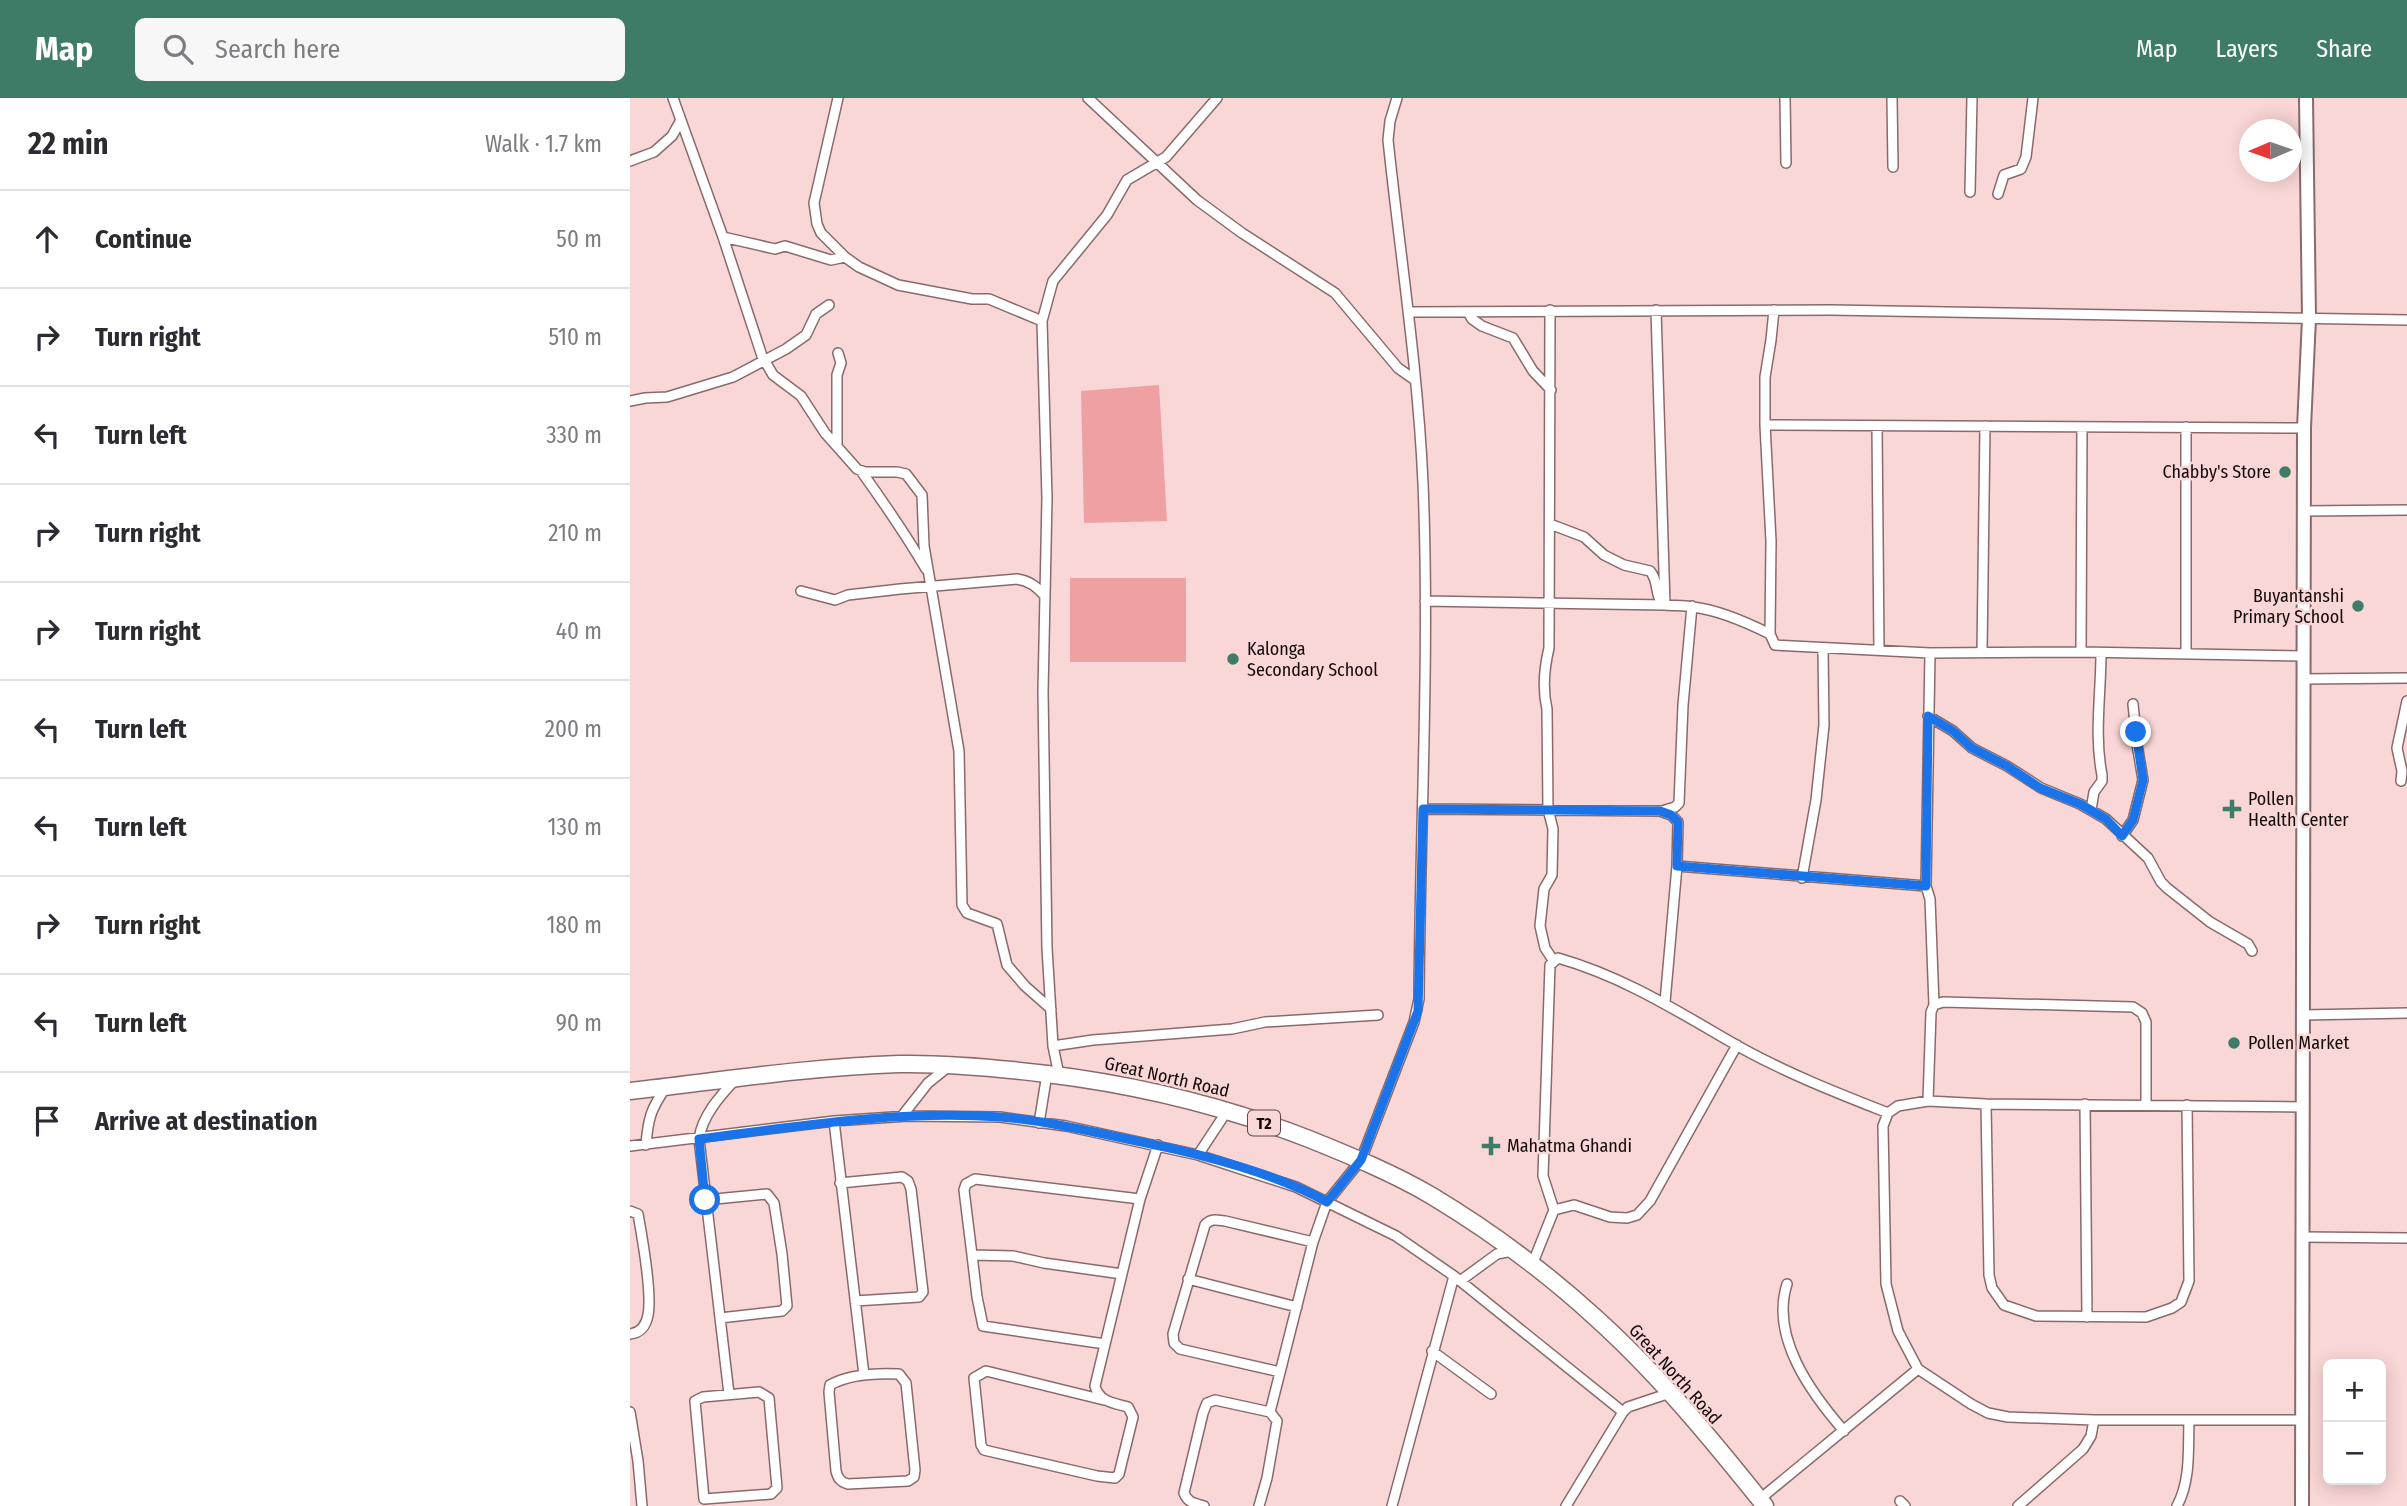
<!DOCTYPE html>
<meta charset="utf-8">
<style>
:root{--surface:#fff;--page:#f7f7f7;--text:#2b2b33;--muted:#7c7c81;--line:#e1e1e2;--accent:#3e7c68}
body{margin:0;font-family:"Fira Sans Condensed",sans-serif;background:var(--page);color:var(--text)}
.controls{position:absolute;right:21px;bottom:21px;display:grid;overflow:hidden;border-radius:10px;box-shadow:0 4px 18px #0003}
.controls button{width:63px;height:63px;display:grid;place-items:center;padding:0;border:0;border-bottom:2px solid var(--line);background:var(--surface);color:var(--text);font:35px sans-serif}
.compass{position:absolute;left:1609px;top:21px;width:63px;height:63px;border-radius:50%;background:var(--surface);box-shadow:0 4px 18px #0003;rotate:268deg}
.stop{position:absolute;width:21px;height:21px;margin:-16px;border:5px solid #1a73e8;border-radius:50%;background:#fff}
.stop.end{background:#1a73e8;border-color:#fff;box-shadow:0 2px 7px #0008}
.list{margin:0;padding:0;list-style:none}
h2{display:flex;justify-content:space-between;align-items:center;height:91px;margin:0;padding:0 28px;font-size:30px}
h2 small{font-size:23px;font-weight:400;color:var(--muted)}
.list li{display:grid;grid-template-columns:46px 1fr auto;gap:21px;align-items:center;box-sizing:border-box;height:98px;padding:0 28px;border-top:2px solid var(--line)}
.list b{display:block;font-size:26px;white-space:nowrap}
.list em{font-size:23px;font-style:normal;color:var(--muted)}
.icon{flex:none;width:38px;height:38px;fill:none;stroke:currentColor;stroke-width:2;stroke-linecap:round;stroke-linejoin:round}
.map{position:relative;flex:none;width:1777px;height:1408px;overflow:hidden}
header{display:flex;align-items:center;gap:42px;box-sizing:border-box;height:98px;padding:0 35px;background:var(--accent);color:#fff}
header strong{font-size:33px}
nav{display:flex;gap:38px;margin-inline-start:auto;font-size:24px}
.search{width:490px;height:63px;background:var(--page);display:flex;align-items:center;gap:18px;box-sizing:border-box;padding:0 24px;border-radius:10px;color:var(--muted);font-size:26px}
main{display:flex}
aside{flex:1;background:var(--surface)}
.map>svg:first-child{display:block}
.green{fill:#eea0a3}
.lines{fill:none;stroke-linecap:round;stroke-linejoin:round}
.street-casing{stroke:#896a6b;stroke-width:12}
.secondary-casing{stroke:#896a6b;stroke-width:16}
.highway-casing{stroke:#896a6b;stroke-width:19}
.street{stroke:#fff;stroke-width:9}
.secondary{stroke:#fff;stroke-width:12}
.highway{stroke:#fff;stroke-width:16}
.route{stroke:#1a73e8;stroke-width:9}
.poi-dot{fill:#3e7c68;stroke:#fad7d7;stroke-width:2.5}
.labels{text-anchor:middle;stroke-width:5;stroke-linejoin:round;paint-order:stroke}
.shield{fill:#fad7d7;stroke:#5a4848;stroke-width:2}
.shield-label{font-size:16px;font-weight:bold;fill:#150a0a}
.poi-label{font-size:18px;fill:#150a0a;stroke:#fad7d7;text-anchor:start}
.street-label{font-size:18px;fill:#150a0a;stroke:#fad7d7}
</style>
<header>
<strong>Map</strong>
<div class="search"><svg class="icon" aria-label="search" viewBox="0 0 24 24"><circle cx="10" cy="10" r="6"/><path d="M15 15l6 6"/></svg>Search here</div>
<nav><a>Map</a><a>Layers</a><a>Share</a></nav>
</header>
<main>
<aside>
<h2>22 min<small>Walk · 1.7 km</small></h2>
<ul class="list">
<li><svg class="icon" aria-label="ahead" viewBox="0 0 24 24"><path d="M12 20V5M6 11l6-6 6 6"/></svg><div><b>Continue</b></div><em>50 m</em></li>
<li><svg class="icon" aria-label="right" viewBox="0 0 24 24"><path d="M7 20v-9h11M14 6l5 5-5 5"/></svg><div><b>Turn right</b></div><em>510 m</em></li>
<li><svg class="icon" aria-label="left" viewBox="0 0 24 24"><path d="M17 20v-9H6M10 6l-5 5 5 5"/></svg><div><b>Turn left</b></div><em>330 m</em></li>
<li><svg class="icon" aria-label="right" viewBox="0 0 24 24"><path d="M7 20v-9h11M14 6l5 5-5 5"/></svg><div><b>Turn right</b></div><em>210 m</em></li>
<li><svg class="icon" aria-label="right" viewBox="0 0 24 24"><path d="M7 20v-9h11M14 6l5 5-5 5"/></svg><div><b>Turn right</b></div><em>40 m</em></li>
<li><svg class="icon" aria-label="left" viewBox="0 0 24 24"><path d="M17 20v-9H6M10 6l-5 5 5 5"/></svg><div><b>Turn left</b></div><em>200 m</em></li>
<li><svg class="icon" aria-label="left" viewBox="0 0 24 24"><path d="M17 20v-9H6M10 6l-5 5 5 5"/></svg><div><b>Turn left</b></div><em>130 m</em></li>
<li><svg class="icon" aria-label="right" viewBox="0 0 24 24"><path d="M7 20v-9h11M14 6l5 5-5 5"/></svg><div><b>Turn right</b></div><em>180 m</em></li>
<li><svg class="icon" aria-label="left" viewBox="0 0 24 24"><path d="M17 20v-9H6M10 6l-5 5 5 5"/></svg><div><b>Turn left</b></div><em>90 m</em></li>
<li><svg class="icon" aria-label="arrive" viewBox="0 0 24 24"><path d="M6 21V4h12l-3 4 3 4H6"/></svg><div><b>Arrive at destination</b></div></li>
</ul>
</aside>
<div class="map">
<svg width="1777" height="1408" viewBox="0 0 1777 1408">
<rect width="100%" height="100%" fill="#fad7d7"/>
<path class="green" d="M529,287l8,136 -83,2 -3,-132z
M440,480h116v84h-116z"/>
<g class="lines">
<defs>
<path id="street" d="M43,0l50,139 39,119 11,19 28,21 24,37 32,36 8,3h32l9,2 16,21 2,51 35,205 3,154 5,8 30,11 10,41 18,21 26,23
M208,0l-24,105 3,21 4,9 24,24 14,10 39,18 74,14h17l53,22 5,177 -4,194 4,256 6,98 6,29
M458,0l109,102 45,33 93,60 63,75 17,12
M1155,0l1,65
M1262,0l1,69
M0,63l24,-9 18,-16 9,-16
M1340,94l2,-94
M1368,96l6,-19 17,-6 5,-12 7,-59
M93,139l52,12 10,-3 46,14 14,-3
M920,212l-1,338c-5,21 -7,40 -2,61l1,100 5,20 -1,46 -8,14 -4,37 5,22 8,12
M1144,212l-3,30 -6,37v48l6,116 -1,93 5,11 155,8 151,-1 223,4
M779,214l421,-2 577,10
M838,214l4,7 10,7 31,12 20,33 18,19
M412,223l11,-40 54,-66 20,-35 39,-23 51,-59
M0,303l15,-3 22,-1 66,-20 53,-28 20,-14 10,-21 13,-9
M1135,327l539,3
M1247,328l2,224
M207,346v-69l4,-12 -3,-10
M231,373c23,32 45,64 65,98
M1674,413l103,-1
M920,426l34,13 20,18 20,10 26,6c10,11 3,25 15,34 9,1 18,0 28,2 26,3 53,15 77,27
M171,493l34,9 13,-5 52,-6 117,-10c12,2 19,7 27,16
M795,503l240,4 -9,-295
M1352,554l3,-226
M1451,554l1,-225
M1300,555l-4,233 4,13 4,106
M1556,556v-227
M1673,581l104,-1
M1298,618l25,15 19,17 35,18 34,22 39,16 26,15 42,39 13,24 6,6 43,34 38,22 4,7
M1771,683l1,-10 -5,-23 10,-47
M793,711l237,2 11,4 7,7 -1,44
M1461,712l3,-18 8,-11v-6c-8,-40 -1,-81 -1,-122
M1032,713l13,-4 4,-4 4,-98 9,-99
M1492,738l11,-16 10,-40 -6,-36 -4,-40
M1172,780l14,-78 8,-75 -1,-76
M1035,904l12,-136 249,20
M1673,917l104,-2
M423,948l40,-6 139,-11 33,-7 113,-7
M1298,1003l3,-89 3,-7 9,-3 190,5 9,6 4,9v82
M1356,1006l3,171 3,13 12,17 32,11 110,1 26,-9 9,-6 8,-21 -2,-176
M1455,1006l2,213
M272,1018l26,-33 20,-16
M204,1023l30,254
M409,1025l8,-49
M16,1047c2,-27 5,-36 20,-58
M0,1048l204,-25 74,-5 92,1 66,9 132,29 98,32 100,49 58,40 169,136 5,-5 42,-14
M568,1057l29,-44
M210,1085l62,-6 6,4 3,8 12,103 -4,5 -64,4
M75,1102l62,-6 7,9 8,51 5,52 -5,5 -62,7
M924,1112l20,-5 36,12 17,1 10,-3 13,-14 87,-156
M0,1113l8,3c4,22 14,81 10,101 -2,11 -8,18 -18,19
M1672,1139l105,1
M342,1157l5,42 6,29 122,18
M902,1167l22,-55 -11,-34 7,-211 8,-7c70,20 125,57 187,92 46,25 95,44 143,63
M492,1176l-78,-11 -31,-7 -41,-1 -8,-65 2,-6 9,-5 165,20
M558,1181l109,28
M830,1183l37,-27 15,-3
M1157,1186c-17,53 24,109 57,147
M802,1253l59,43
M650,1274l-100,-23 -6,-6 -1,-9 32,-109c6,-7 12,-5 20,-4l88,21
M269,1276l7,9 9,87 -1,7 -6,4 -60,3c-7,-2 -10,-5 -12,-13l-7,-79 1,-7c19,-11 47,-12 69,-11z
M129,1294l10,6 8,90 -6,6 -67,5 -9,-98 8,-4z
M99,1296l-30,-255c3,-23 21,-43 36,-59
M474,1302l-118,-29 -12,7 7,67 3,5 113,26 18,2 4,-4 14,-57 -5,-10c-14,-4 -29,-5 -33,-21l45,-187 18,-54
M0,1314l8,49 4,45
M640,1314l43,-170 14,-40 34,-42 53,-138 5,-23c1,-172 11,-344 4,-516 -5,-115 -23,-229 -35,-343l2,-19 7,-23
M1672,1322h-208l-86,-3 -20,-4 -17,-9 -53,-35 -20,-38 -12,-47 -3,-158 5,-13 10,-7 30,-5 58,3 317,3
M1130,1401l158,-130
M1270,1403l5,5
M574,1408c-10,-3 -16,-3 -20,-13l19,-80 4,-10 8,-3 55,12 7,9 -10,57 -8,28
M762,1408l62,-230
M936,1408l57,-94
M1388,1408l65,-57 8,-13 3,-16
M1547,1408c14,-26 11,-58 12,-86"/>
<path id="secondary" d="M1672,1408l2,-1078 5,-110 -3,-220"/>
<path id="highway" d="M0,993c89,-10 179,-24 269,-27 50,-1 99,4 148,10 91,11 177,32 262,65 42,17 84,34 123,57 58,35 115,77 165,123 62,56 116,122 168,187"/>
</defs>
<use href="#street" class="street-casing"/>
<use href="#secondary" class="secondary-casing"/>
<use href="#highway" class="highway-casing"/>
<use href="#street" class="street"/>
<use href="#secondary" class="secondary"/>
<use href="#highway" class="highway"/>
</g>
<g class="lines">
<path class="route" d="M75,1102l-6,-61c100,-13 200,-29 301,-22 51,4 101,17 151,27 54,11 128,31 176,58l34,-42 57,-149 5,-202 237,2 11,4 7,7 -1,44 249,20 2,-170 25,15 19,17 35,18 33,22 40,16 26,15 16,17 11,-16 10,-40 -7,-48"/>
</g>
<g class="poi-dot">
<circle cx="1655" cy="374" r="7"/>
<circle cx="1728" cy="508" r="7"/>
<circle cx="603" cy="561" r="7"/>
<path d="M1598.5 700.5h7v7h7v7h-7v7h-7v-7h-7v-7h7z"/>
<circle cx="1604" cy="945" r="7"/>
<path d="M857.5 1037.5h7v7h7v7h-7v7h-7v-7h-7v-7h7z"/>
</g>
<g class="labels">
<rect class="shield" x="618" y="1012.5" width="32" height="25" rx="5"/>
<g class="shield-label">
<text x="634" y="1031">T2</text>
</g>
<g class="poi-label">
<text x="1641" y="380" text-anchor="end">Chabby's Store</text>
<text x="1714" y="504" text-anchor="end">Buyantanshi<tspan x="1714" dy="21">Primary School</tspan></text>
<text x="617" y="557">Kalonga<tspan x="617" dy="21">Secondary School</tspan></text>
<text x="1618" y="707">Pollen<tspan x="1618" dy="21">Health Center</tspan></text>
<text x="1618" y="951">Pollen Market</text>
<text x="877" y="1054">Mahatma Ghandi</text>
</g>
<g class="street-label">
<text transform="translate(537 979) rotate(13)" y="6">Great North Road</text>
<text transform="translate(1045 1276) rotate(48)" y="6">Great North Road</text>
</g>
</g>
</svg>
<div class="controls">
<button>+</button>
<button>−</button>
</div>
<svg class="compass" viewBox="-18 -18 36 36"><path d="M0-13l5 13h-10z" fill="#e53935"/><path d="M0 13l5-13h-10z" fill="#7c7c81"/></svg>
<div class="stop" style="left:75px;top:1102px"></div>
<div class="stop end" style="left:1506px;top:634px"></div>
</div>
</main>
